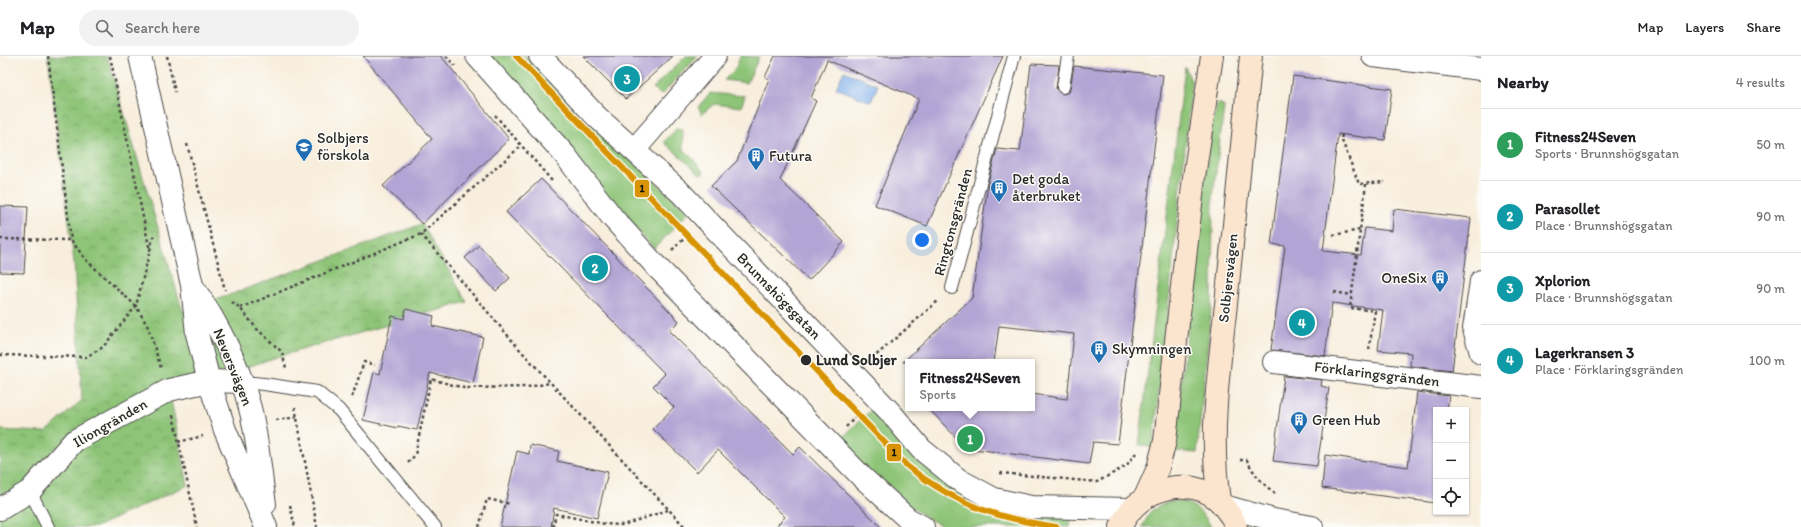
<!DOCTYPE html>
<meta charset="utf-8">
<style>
:root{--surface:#fff;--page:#f2f2f2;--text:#202124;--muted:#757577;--line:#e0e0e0;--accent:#1f6fb2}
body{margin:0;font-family:Itim,sans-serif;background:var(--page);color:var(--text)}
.controls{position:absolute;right:12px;bottom:12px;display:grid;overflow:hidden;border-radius:0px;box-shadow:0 1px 3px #0004}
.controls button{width:36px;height:36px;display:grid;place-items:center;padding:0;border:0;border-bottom:1px solid var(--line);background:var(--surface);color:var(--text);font:20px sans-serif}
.you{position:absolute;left:922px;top:184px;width:14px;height:14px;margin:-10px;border:3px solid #fff;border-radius:50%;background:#1a73e8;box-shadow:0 0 0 6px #1a73e833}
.badge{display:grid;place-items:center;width:26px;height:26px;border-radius:50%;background:var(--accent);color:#fff;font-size:13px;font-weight:700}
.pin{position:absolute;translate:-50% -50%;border:2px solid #fff;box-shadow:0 1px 4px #0006}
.popup{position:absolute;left:905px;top:303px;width:130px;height:52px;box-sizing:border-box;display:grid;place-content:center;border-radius:0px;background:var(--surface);filter:drop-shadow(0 1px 3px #0005);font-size:13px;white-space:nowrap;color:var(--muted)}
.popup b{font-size:15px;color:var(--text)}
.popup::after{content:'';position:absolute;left:50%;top:100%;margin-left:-8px;border:8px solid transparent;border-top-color:var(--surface)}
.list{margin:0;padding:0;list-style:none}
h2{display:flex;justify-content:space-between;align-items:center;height:52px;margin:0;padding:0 16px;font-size:17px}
h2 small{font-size:13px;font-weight:400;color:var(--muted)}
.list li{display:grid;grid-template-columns:26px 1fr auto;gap:12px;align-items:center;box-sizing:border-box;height:72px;padding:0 16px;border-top:1px solid var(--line)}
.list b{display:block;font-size:15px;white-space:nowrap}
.list p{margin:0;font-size:13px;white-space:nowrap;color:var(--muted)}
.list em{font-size:13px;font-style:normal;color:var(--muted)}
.icon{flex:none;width:22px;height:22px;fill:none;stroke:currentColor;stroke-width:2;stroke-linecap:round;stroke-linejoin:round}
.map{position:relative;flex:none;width:1481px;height:471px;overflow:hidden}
header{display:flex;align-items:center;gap:24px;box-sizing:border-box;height:56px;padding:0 20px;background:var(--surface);border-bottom:1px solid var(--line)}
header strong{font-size:19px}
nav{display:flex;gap:22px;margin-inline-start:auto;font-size:14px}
.search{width:280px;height:36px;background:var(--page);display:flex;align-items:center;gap:10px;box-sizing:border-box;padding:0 14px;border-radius:22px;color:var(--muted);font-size:15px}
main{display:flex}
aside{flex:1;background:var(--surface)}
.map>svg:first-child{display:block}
.grass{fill:#8dc477;stroke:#5c7851}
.park{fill:url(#park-crowns);stroke:#5c7851}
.water{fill:#82b1ec;stroke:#566e8c}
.building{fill:#b2a4d4}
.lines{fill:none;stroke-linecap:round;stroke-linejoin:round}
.service-casing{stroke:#4a4846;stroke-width:14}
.minor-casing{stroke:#4a4846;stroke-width:24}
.tertiary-casing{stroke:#4a4846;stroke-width:24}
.secondary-casing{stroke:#4a4846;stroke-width:24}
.path{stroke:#4a4846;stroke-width:2.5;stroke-dasharray:3 3;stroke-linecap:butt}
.service{stroke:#fff;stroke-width:12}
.minor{stroke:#fff;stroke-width:22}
.tertiary{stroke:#fff;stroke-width:22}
.secondary{stroke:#fbe5cf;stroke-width:22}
.tram-1-casing{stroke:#fdfcf7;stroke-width:9}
.tram-1{stroke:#d89406;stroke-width:6}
.stop-dot{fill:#2b2b2b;stroke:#fdfcf7;stroke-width:1.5}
.labels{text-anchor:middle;stroke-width:3;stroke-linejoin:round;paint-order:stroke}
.poi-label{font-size:15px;fill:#2b2b2b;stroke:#fdfcf7;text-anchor:start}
.street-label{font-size:15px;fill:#2b2b2b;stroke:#fdfcf7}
.stop-label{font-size:15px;font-weight:bold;fill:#2b2b2b;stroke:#fdfcf7;text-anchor:start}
.line-badge{stroke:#fdfcf7;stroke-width:1.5}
.pale-badge-label{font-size:11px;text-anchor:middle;font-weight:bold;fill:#111}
</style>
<header>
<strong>Map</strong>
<div class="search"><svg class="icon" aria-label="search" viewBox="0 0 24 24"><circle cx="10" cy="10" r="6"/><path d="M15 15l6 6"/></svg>Search here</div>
<nav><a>Map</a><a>Layers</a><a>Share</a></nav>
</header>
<main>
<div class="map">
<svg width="1481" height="471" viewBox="0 0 1481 471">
<defs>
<pattern id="park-crowns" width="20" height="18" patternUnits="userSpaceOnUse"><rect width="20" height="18" fill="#8dc477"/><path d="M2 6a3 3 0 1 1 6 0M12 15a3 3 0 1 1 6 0" fill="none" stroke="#739f62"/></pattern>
</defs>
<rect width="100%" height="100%" fill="#fdfcf7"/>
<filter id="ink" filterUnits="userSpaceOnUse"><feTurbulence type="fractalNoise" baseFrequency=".025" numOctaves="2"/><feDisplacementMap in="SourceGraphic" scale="8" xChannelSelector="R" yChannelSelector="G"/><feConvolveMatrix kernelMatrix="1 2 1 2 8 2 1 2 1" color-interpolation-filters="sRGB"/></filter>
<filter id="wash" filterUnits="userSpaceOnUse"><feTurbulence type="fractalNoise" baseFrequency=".012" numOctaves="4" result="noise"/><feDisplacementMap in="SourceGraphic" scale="16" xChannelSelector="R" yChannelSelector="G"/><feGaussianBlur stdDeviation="0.9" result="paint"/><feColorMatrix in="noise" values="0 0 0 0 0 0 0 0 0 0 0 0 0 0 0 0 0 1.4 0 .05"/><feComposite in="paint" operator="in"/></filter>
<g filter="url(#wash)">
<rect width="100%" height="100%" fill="#f8eedd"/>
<path class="grass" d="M488,0h38l64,67 99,89 -35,37z
M686,0h12l-37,39 -8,-7z
M740,0l19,1 -12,26 -23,-3 12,-12z
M1185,11l7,16 -39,365 -14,-3z
M710,37l35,3 -4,11 -27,-3 -12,10 -4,-7z
M1218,47l5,2 1,2 -11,90 -1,103 -15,153 -23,-2 26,-234 12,-94z
M676,73l7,1v18l21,24 -3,3 -37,-33z
M876,349l69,73 127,32 -2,17h-126l-20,-11 -35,-25 -51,-49z
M1169,445c20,-1 33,8 42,26h-69l9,-16z"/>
<path class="park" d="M48,0h59l76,256 239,-88 45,78 -197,57 -61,22 -40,9 19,95 -92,42h-96v-97l46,2 36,-32 -8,-138z"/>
<path class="water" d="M844,15l34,14 -7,17 -35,-14z"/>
<g id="blocks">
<path class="building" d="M363,0h78l68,83 -87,85 -39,-38 49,-47z
M583,0h90l-47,43z
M775,0h228l-76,170 -52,-21 44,-106 -92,-39 -16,38 5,3 -36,79 64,62 -35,38 -98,-94 26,-25 32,-82 -4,-2z
M1031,8l28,1 -3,24 6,5 7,-2 1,-3 4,-23 89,9 -45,369 -25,-2 -4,22 -123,-16 -38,-40h104v-14l35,5 7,-65 -75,-8 -5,36h-91l69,-64 16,-115 9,-34 23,2z
M1293,20l99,13 -7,51 -47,-6 -15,117 38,4 4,-27 27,3 2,-22 77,9 -19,153 -42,-5 1,-13 -33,-3 5,-40 -51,-7 -7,53 -54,-6 14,-104 -14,-2z
M541,123l138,142 -10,10 124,123 7,-7 81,80h-106l10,-10 -67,-67 -21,22 -44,-43 21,-22 -21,-21 12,-12 -159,-162z
M0,150l28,1 -4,66 -24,-1z
M479,189l31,33 -14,13 -31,-33z
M406,253l28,7 -2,10 51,11 -10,46 -43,-10 -13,57 -19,-4v2l-35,-8 11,-48 6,2 12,-58 12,3z
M1284,320l38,4 -1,6 8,2 -12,78 -44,-5z
M1417,336l32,4 -2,14h-11v93l-114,-15 3,-33 83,12z
M530,389l29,6 -2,10 51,11 -11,46 -43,-10 -3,19h-51l17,-76 12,3z"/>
</g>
</g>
<g filter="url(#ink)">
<use href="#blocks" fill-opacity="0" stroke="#4a4846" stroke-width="1"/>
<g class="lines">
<defs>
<path id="service" d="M1063,31l5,-31
M952,232l62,-232
M242,326l22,2 53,8 22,18 96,117
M30,435l18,36"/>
<path id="minor" d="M477,0l88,99 47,62 44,49 206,211 46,42 15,8
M540,0l56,60 84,76 211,221 30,36 38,31 35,19 37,8 100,2
M1373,0l108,13
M635,93l80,-93
M1481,225l-7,48 7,24
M1274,306l207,25
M1224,450l50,14 38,7
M0,453l30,-18 44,-50 95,-51 40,-9 33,1"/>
<path id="tertiary" d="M140,0l52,229 5,49 12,47 16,49 41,97
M193,231c25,37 46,78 57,121 8,31 10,64 15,96"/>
<path id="secondary" d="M1146,439l12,-27 7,-27 29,-264 18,-121
M1219,444c-10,-64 0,-132 7,-196 8,-83 17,-165 25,-248
M1121,471c16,-42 80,-57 106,-16 4,5 8,10 9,16"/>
</defs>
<use href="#service" class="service-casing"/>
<use href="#minor" class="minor-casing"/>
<use href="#tertiary" class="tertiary-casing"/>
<use href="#secondary" class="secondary-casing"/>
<path class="path" d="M48,0l23,184 15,20 50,46 12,21 13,41
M110,0l40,195
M167,0l8,36
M446,0l9,10
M495,59l57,66
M1342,79l-1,3 18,46 26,-2
M187,88l38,146
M1366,128l-16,124 25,3 -6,38
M421,178l101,118 163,175
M1333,179l27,-5
M0,183l71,1
M672,194l16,-15
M1334,236l18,3
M232,246l8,6 17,21 25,23 4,16
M240,252l181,-74 100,-88
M0,299l86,2 17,-10 33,-41 18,-72
M872,303l67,-59
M352,341l12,-35 11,3
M295,351l22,120
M173,359l24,112
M276,364l22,-3
M846,371l13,-14
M178,386l25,-6
M1240,404h7c7,15 17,25 30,35
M408,407l7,-8 16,-76 33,9 64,-1 22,-4
M1000,417l97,9 29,-16 10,-13
M290,449l5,22
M479,471l8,-28 24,5
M553,471l3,-13 49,10 18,1 45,-15"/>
<use href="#service" class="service"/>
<use href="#minor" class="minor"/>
<use href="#tertiary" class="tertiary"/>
<use href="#secondary" class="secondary"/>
<defs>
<path id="tram-1" d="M516,0l391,410c50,39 88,52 150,61"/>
</defs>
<use href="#tram-1" class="tram-1-casing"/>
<use href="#tram-1" class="tram-1"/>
</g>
</g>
<defs>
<symbol id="school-pin" viewBox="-11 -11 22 30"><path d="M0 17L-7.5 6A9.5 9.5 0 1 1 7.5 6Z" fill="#1f6fb2" stroke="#fdfcf7"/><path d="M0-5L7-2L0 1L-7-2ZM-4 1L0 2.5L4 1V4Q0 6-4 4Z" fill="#fff"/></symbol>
<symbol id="building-pin" viewBox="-11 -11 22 30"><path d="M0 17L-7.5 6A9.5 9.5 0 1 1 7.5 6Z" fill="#1f6fb2" stroke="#fdfcf7"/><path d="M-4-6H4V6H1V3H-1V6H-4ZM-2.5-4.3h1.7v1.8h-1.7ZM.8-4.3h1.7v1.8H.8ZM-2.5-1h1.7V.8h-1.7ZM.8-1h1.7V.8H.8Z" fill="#fff"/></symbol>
</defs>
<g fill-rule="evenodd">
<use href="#school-pin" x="294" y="81" width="20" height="27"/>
<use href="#building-pin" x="746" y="90" width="20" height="27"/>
<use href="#building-pin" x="989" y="122" width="20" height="27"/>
<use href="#building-pin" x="1430" y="212" width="20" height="27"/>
<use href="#building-pin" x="1089" y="283" width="20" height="27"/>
<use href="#building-pin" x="1289" y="354" width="20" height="27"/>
</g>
<circle class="stop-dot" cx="806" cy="304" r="6"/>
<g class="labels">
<g class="poi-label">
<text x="317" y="87">Solbjers<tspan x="317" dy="17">förskola</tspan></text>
<text x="769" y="105">Futura</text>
<text x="1012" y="128">Det goda<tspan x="1012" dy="17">återbruket</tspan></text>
<text x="1427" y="227" text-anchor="end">OneSix</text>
<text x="1112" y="298">Skymningen</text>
<text x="1312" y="369">Green Hub</text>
</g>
<g class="street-label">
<text transform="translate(953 166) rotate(-75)" y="5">Ringtonsgränden</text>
<text transform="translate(1228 222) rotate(-84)" y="5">Solbjersvägen</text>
<text transform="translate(779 240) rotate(46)" y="5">Brunnshögsgatan</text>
<text transform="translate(233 311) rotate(68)" y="5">Neversvägen</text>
<text transform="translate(1377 318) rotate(7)" y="5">Förklaringsgränden</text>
<text transform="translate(110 367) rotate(-30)" y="5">Iliongränden</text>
</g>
<g class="stop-label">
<text x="816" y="309">Lund Solbjer</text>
</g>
</g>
<g class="line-badge">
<rect x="634" y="123" width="16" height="19" rx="4" fill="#d89406"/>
<rect x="886" y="387" width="16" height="19" rx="4" fill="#d89406"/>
</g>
<g class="pale-badge-label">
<text x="642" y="136">1</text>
<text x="894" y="400">1</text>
</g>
</svg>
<div class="controls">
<button>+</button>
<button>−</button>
<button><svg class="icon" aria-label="locate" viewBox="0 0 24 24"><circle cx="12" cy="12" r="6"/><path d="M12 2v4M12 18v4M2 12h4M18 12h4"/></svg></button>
</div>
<div class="you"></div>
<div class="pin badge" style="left:970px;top:383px;background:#2e9e5b">1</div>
<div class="popup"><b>Fitness24Seven</b>Sports</div>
<div class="pin badge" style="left:595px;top:212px;background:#0f9aa8">2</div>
<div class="pin badge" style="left:627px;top:23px;background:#0f9aa8">3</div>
<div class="pin badge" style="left:1302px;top:267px;background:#0f9aa8">4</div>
</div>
<aside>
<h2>Nearby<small>4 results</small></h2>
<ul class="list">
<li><span class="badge" style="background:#2e9e5b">1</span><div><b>Fitness24Seven</b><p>Sports · Brunnshögsgatan</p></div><em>50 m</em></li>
<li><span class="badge" style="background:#0f9aa8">2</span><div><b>Parasollet</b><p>Place · Brunnshögsgatan</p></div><em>90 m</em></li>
<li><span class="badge" style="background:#0f9aa8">3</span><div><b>Xplorion</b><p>Place · Brunnshögsgatan</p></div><em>90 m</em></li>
<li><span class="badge" style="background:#0f9aa8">4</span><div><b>Lagerkransen 3</b><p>Place · Förklaringsgränden</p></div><em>100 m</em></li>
</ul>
</aside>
</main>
